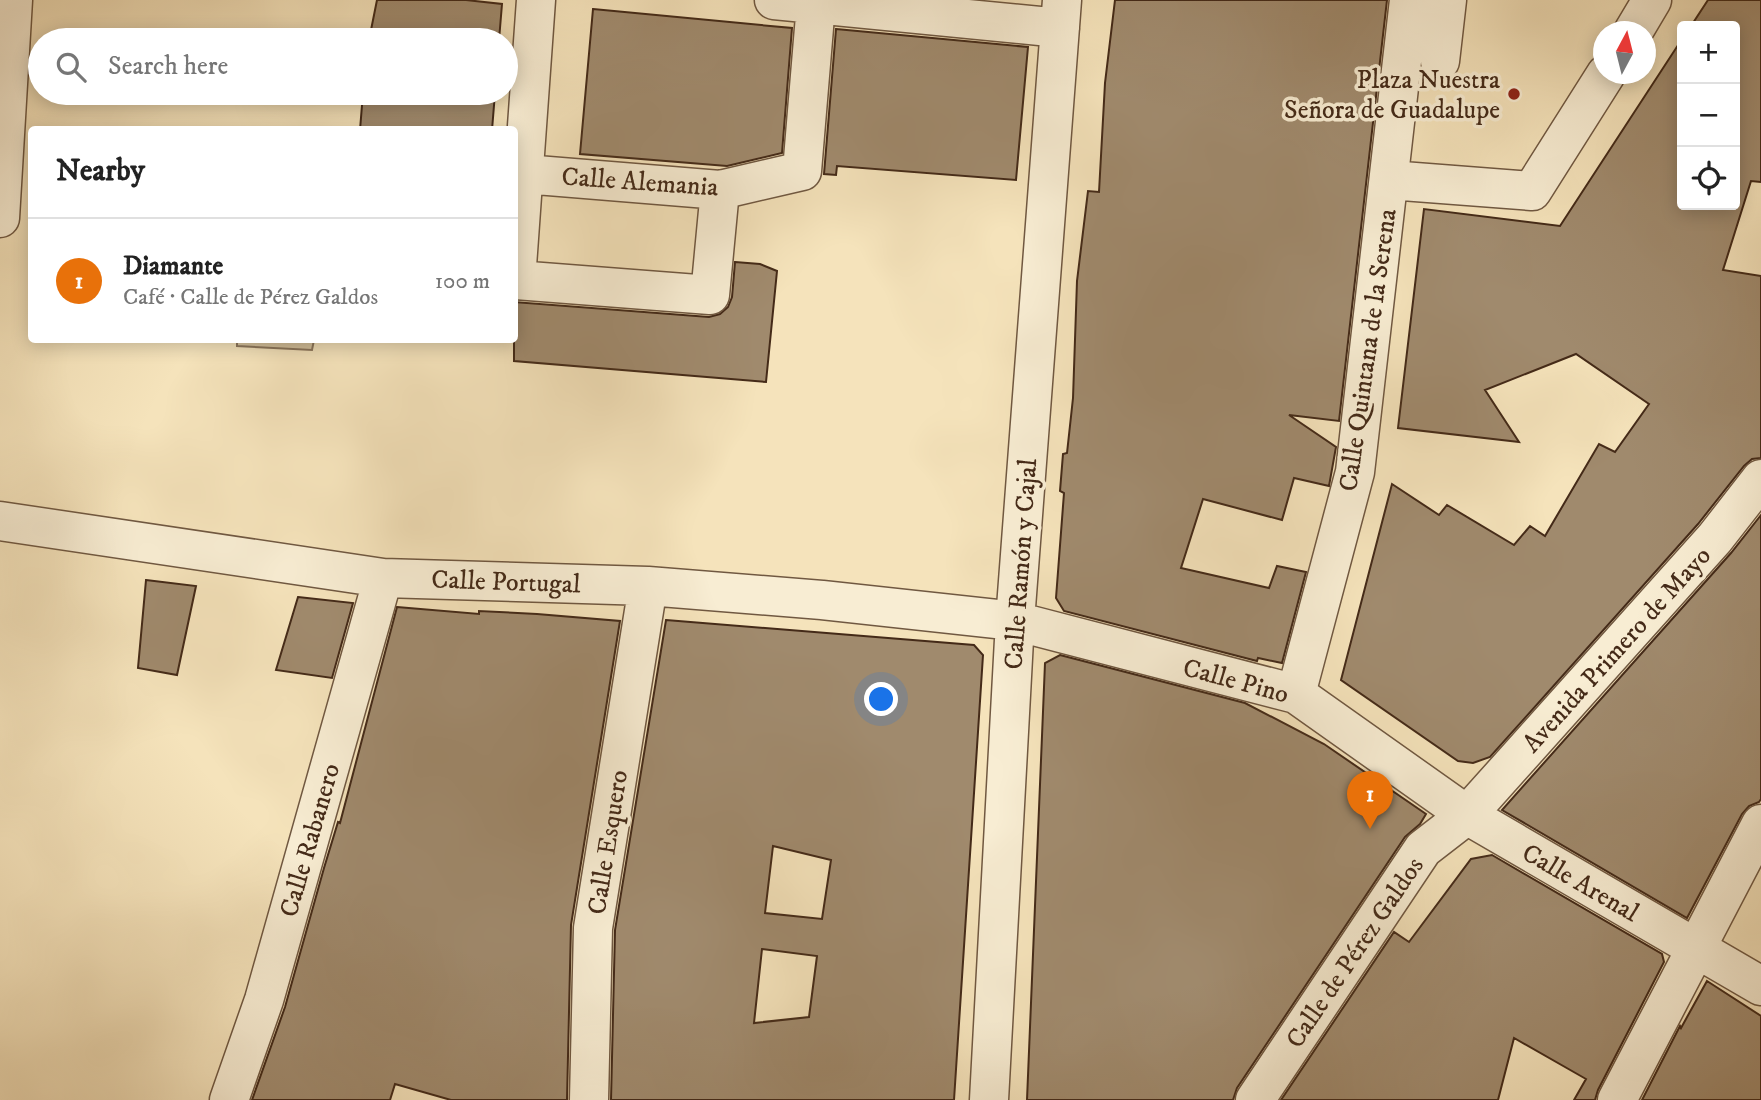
<!DOCTYPE html>
<meta charset="utf-8">
<style>
:root{--surface:#fff;--page:#f2f2f2;--text:#222;--muted:#767676;--line:#e0e0e0;--accent:#0f766e}
body{margin:0;font-family:"IM FELL DW Pica",serif;background:var(--page);color:var(--text)}
.controls{position:absolute;right:21px;top:21px;display:grid;overflow:hidden;border-radius:7px;box-shadow:0 4px 18px #0003}
.controls button{width:63px;height:63px;display:grid;place-items:center;padding:0;border:0;border-bottom:2px solid var(--line);background:var(--surface);color:var(--text);font:35px sans-serif}
.compass{position:absolute;left:1593px;top:21px;width:63px;height:63px;border-radius:50%;background:var(--surface);box-shadow:0 4px 18px #0003;rotate:7deg}
.you{position:absolute;left:882px;top:700px;width:24px;height:24px;margin:-18px;border:5px solid #fff;border-radius:50%;background:#1a73e8;box-shadow:0 0 0 10px #1a73e833}
.badge{display:grid;place-items:center;width:46px;height:46px;border-radius:50%;background:var(--accent);color:#fff;font-size:23px;font-weight:700}
.pin{position:absolute;translate:-50% -58px;filter:drop-shadow(0 2px 4px #0008)}
.pin::after{content:'';position:absolute;top:37px;width:24px;height:21px;background:inherit;clip-path:polygon(0 0,100% 0,50% 100%)}
.list{margin:0;padding:0;list-style:none}
h2{display:flex;justify-content:space-between;align-items:center;height:91px;margin:0;padding:0 28px;font-size:30px}
h2 small{font-size:23px;font-weight:400;color:var(--muted)}
.list li{display:grid;grid-template-columns:46px 1fr auto;gap:21px;align-items:center;box-sizing:border-box;height:126px;padding:0 28px;border-top:2px solid var(--line)}
.list b{display:block;font-size:26px;white-space:nowrap}
.list p{margin:0;font-size:23px;white-space:nowrap;color:var(--muted)}
.list em{font-size:23px;font-style:normal;color:var(--muted)}
.icon{flex:none;width:38px;height:38px;fill:none;stroke:currentColor;stroke-width:2;stroke-linecap:round;stroke-linejoin:round}
.map{position:relative;flex:none;width:1761px;height:1100px;overflow:hidden}
.search{position:absolute;background:var(--surface);box-shadow:0 4px 18px #0003;left:28px;top:28px;width:490px;height:77px;display:flex;align-items:center;gap:18px;box-sizing:border-box;padding:0 24px;border-radius:38px;color:var(--muted);font-size:26px}
.panel{position:absolute;background:var(--surface);box-shadow:0 4px 18px #0003;left:28px;top:126px;width:490px;height:217px;border-radius:7px}
.map>svg:first-child{display:block}
.green{fill:#d7c49f;stroke:#8e775c;stroke-width:2}
.building{fill:#a08a6d;stroke:#442a18;stroke-width:2;fill-rule:evenodd}
.lines{fill:none;stroke-linecap:round;stroke-linejoin:round}
.minor-casing{stroke:#705841;stroke-width:41}
.minor{stroke:#f8edd3;stroke-width:38}
.poi-dot{fill:#8f2418;stroke:#f8edd3;stroke-width:2.5}
.labels{text-anchor:middle;stroke-width:7;stroke-linejoin:round;paint-order:stroke}
.poi-label{font-size:26px;fill:#442a18;stroke:#f8edd3;text-anchor:end}
.street-label{font-size:26px;fill:#442a18;stroke:#f8edd3}
</style>
<div class="map">
<svg width="1761" height="1100" viewBox="0 0 1761 1100">
<rect width="100%" height="100%" fill="#f5e3bb"/>
<filter id="stains"><feTurbulence type="fractalNoise" baseFrequency=".00286" numOctaves="4"/><feColorMatrix values="0 0 0 0 .2 0 0 0 0 .09 0 0 0 0 .02 0 0 0 .5 -.17"/></filter>
<radialGradient id="worn" r=".72"><stop offset=".6" stop-color="#630" stop-opacity="0"/><stop offset="1" stop-color="#630" stop-opacity=".3"/></radialGradient>
<path class="green" d="M237,340h77l-2,10 -75,-4z"/>
<path class="building" d="M377,0h89l36,4 -3,36h-130z
M1115,0h272l-48,421 -50,-6 47,32 -7,39 -35,-8 -12,42 -79,-21 -22,69 88,20 8,-22 29,6 -24,91 -24,-5 -1,3 -193,-50 -8,-13 8,-105 -4,-2 3,-37 4,-1 6,-55 4,-117 11,-90 11,1 6,-109z
M1708,0h53v182l-10,-1 -28,89 38,6v182l-9,1 -8,7 -46,58 -208,233 -17,6 -15,-2 -117,-81 51,-196 47,31 8,-10 67,40 16,-19 15,10 54,-92 16,8 34,-48 -73,-50 -91,36 34,52 -121,-14 26,-219 136,17 122,-187v166h53v-179h-44z
M593,9l199,19 -10,125 -55,13 -147,-12z
M836,29l192,18 -12,133 -179,-14 -1,9 -12,-1z
M363,93h132l-3,37h-132z
M735,262l25,2 17,7 -11,111 -252,-21v-59l195,15 11,-3 8,-7 4,-10z
M1761,515v284l-2,3 -10,4 -7,8 -55,104 -185,-108 229,-257z
M146,580l50,6 -19,89 -39,-7z
M298,597l55,6 -21,75 -56,-8z
M397,607l82,7v-3l58,3 83,7 -49,304 -4,175h-116l-56,-16 -5,16h-138l33,-93 39,-139 14,-46 2,1z
M666,620l308,25 9,10 -29,445h-343l4,-170zM773,846l58,14 -9,59 -57,-6zM762,949l55,7 -8,61 -55,6z
M1060,655l185,48 79,41 102,70 -6,10 -15,13 -168,251 -4,12h-206l18,-437z
M1492,855l170,99 2,8 -66,128 -3,10h-21l12,-21 -72,-41 -16,62h-217l113,-168 15,10 62,-83z
M1707,981l54,35v84h-119l38,-74 1,2z"/>
<g class="lines">
<defs>
<path id="minor" d="M536,0l-20,280 194,15 10,-105
M774,0l286,28
M1633,32l19,-32
M1440,61l7,-61
M524,174l196,16 82,-19 14,-167
M1389,180l143,11 74,-117
M0,218l13,-218
M0,521l383,57 265,8 174,14 193,21 281,73 171,121 294,171
M1296,694l59,-222 54,-472
M229,1100l35,-100 119,-422
M589,1100l4,-172 55,-342
M989,1100l26,-479 47,-621
M1255,1100l168,-251 44,-34 248,-277 46,-59
M1617,1100l144,-276"/>
</defs>
<use href="#minor" class="minor-casing"/>
<use href="#minor" class="minor"/>
</g>
<circle class="poi-dot" cx="1514" cy="94" r="7"/>
<g class="labels">
<g class="poi-label">
<text x="1500" y="88">Plaza Nuestra<tspan x="1500" dy="30">Señora de Guadalupe</tspan></text>
</g>
<g class="street-label">
<text transform="translate(640 181) rotate(4)" y="9">Calle Alemania</text>
<text transform="translate(1367 350) rotate(-82)" y="9">Calle Quintana de la Serena</text>
<text transform="translate(1020 564) rotate(-86)" y="9">Calle Ramón y Cajal</text>
<text transform="translate(506 581) rotate(2)" y="9">Calle Portugal</text>
<text transform="translate(1616 649) rotate(-48)" y="9">Avenida Primero de Mayo</text>
<text transform="translate(1236 680) rotate(15)" y="9">Calle Pino</text>
<text transform="translate(309 840) rotate(-74)" y="9">Calle Rabanero</text>
<text transform="translate(607 842) rotate(-81)" y="9">Calle Esquero</text>
<text transform="translate(1581 882) rotate(30)" y="9">Calle Arenal</text>
<text transform="translate(1354 952) rotate(-56)" y="9">Calle de Pérez Galdos</text>
</g>
</g>
<rect width="100%" height="100%" filter="url(#stains)"/>
<rect width="100%" height="100%" fill="url(#worn)"/>
</svg>
<div class="controls">
<button>+</button>
<button>−</button>
<button><svg class="icon" aria-label="locate" viewBox="0 0 24 24"><circle cx="12" cy="12" r="6"/><path d="M12 2v4M12 18v4M2 12h4M18 12h4"/></svg></button>
</div>
<svg class="compass" viewBox="-18 -18 36 36"><path d="M0-13l5 13h-10z" fill="#e53935"/><path d="M0 13l5-13h-10z" fill="#767676"/></svg>
<div class="you"></div>
<div class="pin badge" style="left:1370px;top:829px;background:#e8710a">1</div>
<div class="search"><svg class="icon" aria-label="search" viewBox="0 0 24 24"><circle cx="10" cy="10" r="6"/><path d="M15 15l6 6"/></svg>Search here</div>
<section class="panel">
<h2>Nearby<small></small></h2>
<ul class="list">
<li><span class="badge" style="background:#e8710a">1</span><div><b>Diamante</b><p>Café · Calle de Pérez Galdos</p></div><em>100 m</em></li>
</ul>
</section>
</div>
